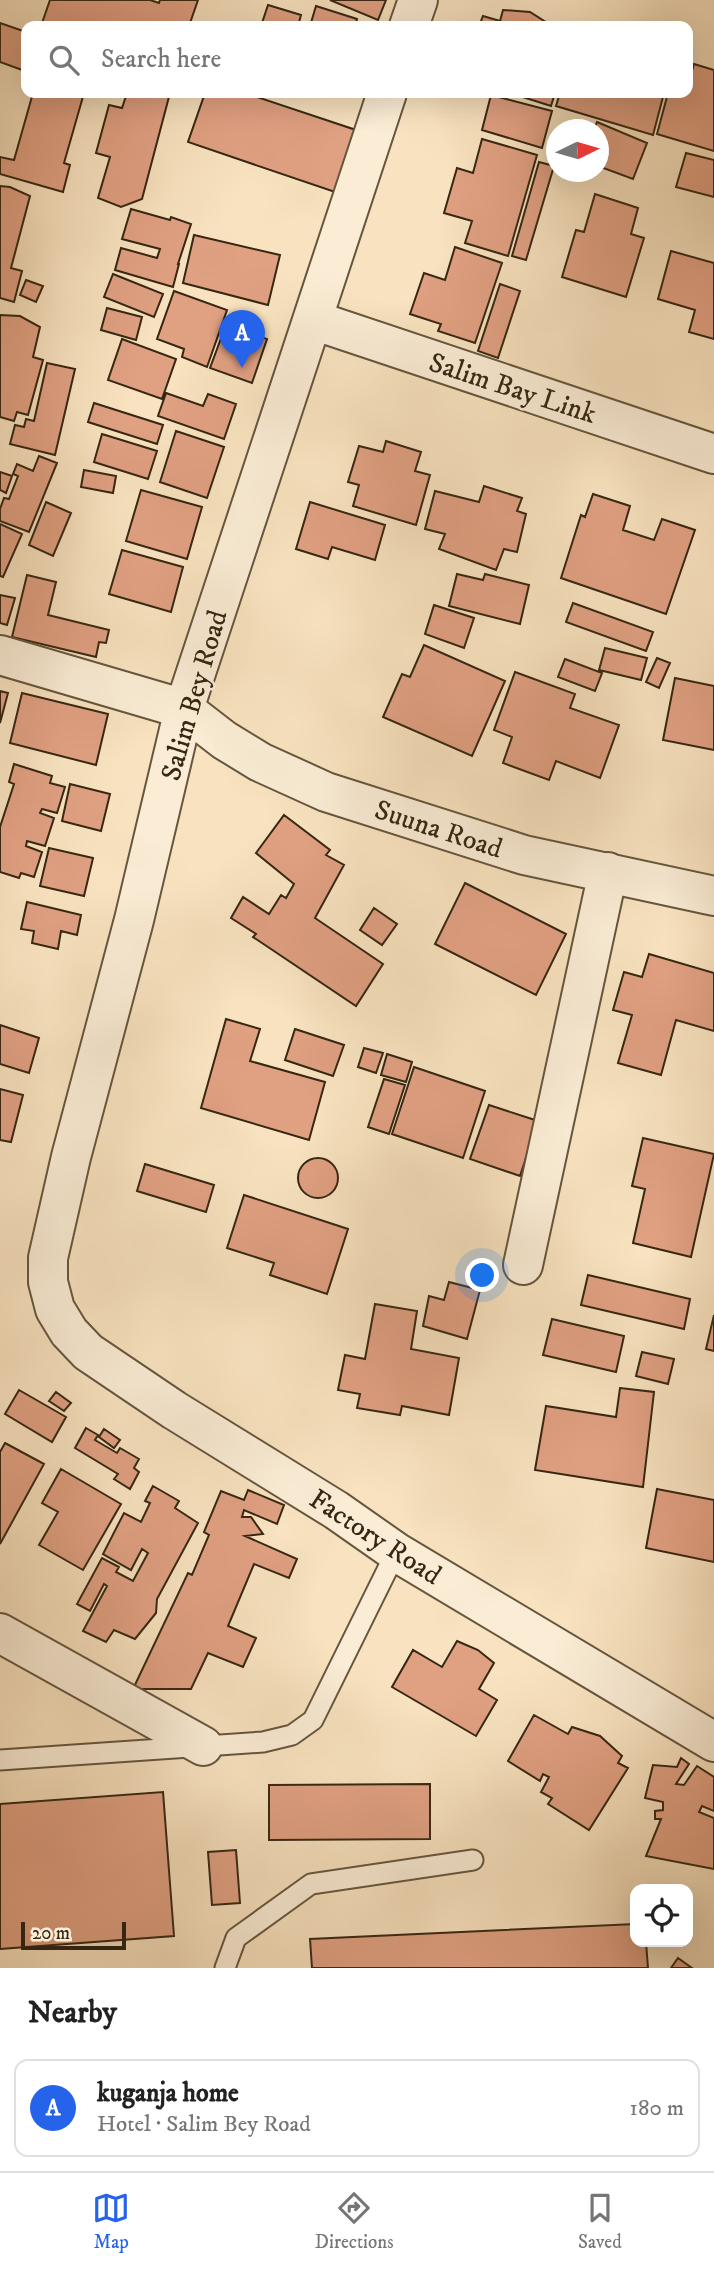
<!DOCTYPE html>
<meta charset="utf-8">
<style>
:root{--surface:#fff;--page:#f2f2f2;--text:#222;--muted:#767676;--line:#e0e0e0;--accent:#2563eb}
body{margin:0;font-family:"IM FELL DW Pica",serif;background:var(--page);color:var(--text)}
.controls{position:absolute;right:21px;bottom:21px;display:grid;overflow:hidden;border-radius:14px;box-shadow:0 7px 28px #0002}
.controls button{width:63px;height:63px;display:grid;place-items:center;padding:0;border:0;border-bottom:2px solid var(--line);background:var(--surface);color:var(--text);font:35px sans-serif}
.compass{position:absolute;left:546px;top:119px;width:63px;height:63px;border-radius:50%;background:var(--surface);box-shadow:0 7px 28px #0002;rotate:85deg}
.scale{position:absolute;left:21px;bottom:18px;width:105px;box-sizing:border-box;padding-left:7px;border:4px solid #362712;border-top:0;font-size:19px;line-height:24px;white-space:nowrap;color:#362712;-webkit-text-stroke:5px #faecd5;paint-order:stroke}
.you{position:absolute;left:483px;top:1276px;width:24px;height:24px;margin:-18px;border:5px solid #fff;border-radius:50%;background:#1a73e8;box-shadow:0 0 0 10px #1a73e833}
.badge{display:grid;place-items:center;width:46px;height:46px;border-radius:50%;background:var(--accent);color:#fff;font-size:23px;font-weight:700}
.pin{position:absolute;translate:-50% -58px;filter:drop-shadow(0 2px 4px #0008)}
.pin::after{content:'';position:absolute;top:37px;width:24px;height:21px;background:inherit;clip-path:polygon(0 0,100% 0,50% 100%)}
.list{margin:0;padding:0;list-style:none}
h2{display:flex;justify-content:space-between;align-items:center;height:91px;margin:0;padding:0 28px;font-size:30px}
h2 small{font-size:23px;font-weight:400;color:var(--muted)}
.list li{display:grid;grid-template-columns:46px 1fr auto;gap:21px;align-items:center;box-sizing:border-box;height:98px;margin:0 14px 14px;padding:0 14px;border:2px solid var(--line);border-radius:14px}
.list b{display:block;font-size:26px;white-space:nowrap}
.list p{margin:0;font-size:23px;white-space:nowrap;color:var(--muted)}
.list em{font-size:23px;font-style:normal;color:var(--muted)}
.icon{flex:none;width:38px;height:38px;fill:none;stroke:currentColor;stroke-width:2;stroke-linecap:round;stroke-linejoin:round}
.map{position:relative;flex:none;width:714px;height:1968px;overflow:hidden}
.search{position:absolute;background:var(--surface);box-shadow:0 7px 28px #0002;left:21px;right:21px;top:21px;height:77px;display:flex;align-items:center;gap:18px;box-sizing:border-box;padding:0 24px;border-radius:14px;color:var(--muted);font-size:26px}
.sheet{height:203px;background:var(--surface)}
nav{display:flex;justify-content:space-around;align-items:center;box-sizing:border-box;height:98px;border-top:2px solid var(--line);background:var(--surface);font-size:19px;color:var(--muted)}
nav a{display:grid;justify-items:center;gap:4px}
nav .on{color:var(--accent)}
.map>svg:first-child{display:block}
.building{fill:#e0a082;stroke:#362712;stroke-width:2}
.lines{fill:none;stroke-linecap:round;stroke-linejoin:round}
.service-casing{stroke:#66563d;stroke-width:23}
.minor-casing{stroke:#66563d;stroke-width:42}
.service{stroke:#faecd5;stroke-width:19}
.minor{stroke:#faecd5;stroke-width:38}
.labels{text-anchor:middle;stroke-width:5;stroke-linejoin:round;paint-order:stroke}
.street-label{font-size:28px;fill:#362712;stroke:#faecd5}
</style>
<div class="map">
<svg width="714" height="1968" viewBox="0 0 714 1968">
<rect width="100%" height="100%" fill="#f8e2bf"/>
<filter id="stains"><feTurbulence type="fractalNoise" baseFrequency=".00286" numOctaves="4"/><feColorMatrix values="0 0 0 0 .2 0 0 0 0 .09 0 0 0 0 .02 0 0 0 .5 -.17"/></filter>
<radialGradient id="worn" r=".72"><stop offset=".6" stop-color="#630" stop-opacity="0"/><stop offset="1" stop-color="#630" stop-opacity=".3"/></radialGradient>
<path class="building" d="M50,0h100l9,3 1,-3h38l-9,26 -88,-1 -60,1z
M330,0h56l-8,20z
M268,5l33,10 -3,11h-37z
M316,6l41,13 -2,7h-45z
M503,10l27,2 22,14h-73l4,-10 17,5z
M0,23l26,9v27l-4,11 -22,-8z
M694,64l20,6v81l-57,-17 11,-41h20v-15h2z
M33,93h51l-20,70 6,2 -7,27 -63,-18v-17l14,3z
M127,93h43l-28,106 -21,8 -23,-9 12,-41 -14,-4 13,-48 13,3z
M205,93h40l111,37 -21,62 -147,-50z
M510,93h45l-4,13z
M560,93h104l-11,42 -97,-29z
M491,95l61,16 -10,37 -60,-18z
M597,122l50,21 -14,36 -35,-13v-36h-4z
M482,139l55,16 -29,101 -43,-13 7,-22 -28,-8 13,-45 16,5z
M686,153l28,7v37l-38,-10z
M539,162l15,4 -28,94 -14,-4z
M0,186l10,1 20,9 -19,72 11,3 -8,31 -14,-4z
M595,194l43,14 -7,26 13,4 -18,59 -64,-20 14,-47 8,2z
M131,209l39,11 1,-3 20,7 -13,40h1l-6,23 -58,-17 6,-22 36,10 3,-9 -38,-10z
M194,235l86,20 -12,50 -85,-22z
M455,247l47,16 -27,80 -37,-12 3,-7 -31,-10 14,-41 21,7z
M671,251l43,12v76l-25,-7 6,-22 -37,-11z
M113,274l50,20 -9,23 -50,-20z
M26,280l17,6 -7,16 -16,-7z
M500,284l20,7 -22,67 -20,-7z
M174,291l53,19 -20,57 -25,-10 2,-8 -27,-10z
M107,308l35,9 -6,23 -35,-10z
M0,315l20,1 20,11 -7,30 10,3 -15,55 -11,-3 -3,9 -14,-4z
M226,325l41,14 -15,44 -42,-15z
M122,339l54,20 -14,40 -54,-19z
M47,363l28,6 -20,86 -45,-11 5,-19 9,2 2,-8 8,2z
M166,393l37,13 5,-12 28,10 -12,35 -66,-23z
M94,403l69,22 -6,19 -69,-22z
M176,431l48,16 -17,51 -47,-16z
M102,434l55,17 -9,28 -54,-17z
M386,441l35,11 -6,19 15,4 -14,50 -63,-19 6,-21 -11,-3 11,-36 24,6z
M39,456l18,7 -28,69 -29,-11v-12l4,-11 5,1 9,-23 -5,-2 4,-10 16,7z
M84,470l32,6 -3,17 -32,-6z
M0,472l12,4 -6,17 -6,-3z
M484,486l38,12 -5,13 9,3 -9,38 -13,-3 -8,21 -57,-21 6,-15 -20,-5 10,-38 44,11z
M141,490l61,17 -15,52 -61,-18z
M593,494l37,12 -7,24 31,10 8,-21 33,11 -29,84 -105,-36 20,-63 4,2z
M46,502l25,11 -18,43 -24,-11z
M310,502l75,23 -10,35 -43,-13 -4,12 -32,-10z
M0,524l22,10 -19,43 -3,-1z
M122,550l61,17 -12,45 -62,-18z
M457,574l26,6 2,-6 44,11 -9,39 -71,-18z
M27,575l29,7 -8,33 61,15 -3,13 -7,-1 -3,15 -84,-20z
M0,595l15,3 -8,27 -7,-2z
M573,603l80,29 -7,19 -80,-29z
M434,605l40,13 -10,30 -39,-14z
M424,645l81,36 -33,75 -89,-39 19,-43 8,3z
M605,648l42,10 -6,22 -42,-10z
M657,658l13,5 -11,25 -13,-6z
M565,659l37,14 -7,18 -37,-14z
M515,672l60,22 -5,14 49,17 -19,53 -44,-17 -7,19 -46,-17 9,-26 -18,-7z
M675,678l39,8v64l-51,-10z
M0,691l8,2 -8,30z
M22,693l86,21 -12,51 -86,-22z
M14,764l38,12 -2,7 15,4 -8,26 -15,-4 -2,4 14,5 -9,28 -18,-5 -1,5 16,6 -8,25 -13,-4 -2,5 -19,-6v-45l14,-43 -5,-2z
M70,784l40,10 -9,37 -39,-10z
M284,815l46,35 -4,5 18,10 -29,53 68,46 -27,42 -103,-69 3,-3 -25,-16 12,-21 26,17 12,-19 5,3 8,-14 -38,-31z
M49,848l44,10 -9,38 -44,-10z
M465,883l101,51 -30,61 -101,-51z
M27,902l54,13 -4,20 -16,-4 -3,18 -26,-6 2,-12 -13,-2z
M374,908l23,16 -15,21 -22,-15z
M649,954l65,19v58l-38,-11 -15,55 -43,-12 14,-48 -19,-5 11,-38 18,5z
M226,1019l34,10 -10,32 75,21 -16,58 -108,-32z
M0,1025l39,13 -10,35 -29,-9z
M295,1029l49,16 -11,31 -48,-16z
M364,1048l19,5 -7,20 -18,-6z
M387,1054l25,8 -6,20 -25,-7z
M414,1067l71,24 -22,67 -71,-24z
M384,1079l21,6 -16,49 -21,-7z
M0,1089l23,6 -12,47 -11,-2z
M489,1105l49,16 -18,55 -50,-17z
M643,1138l71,16 -23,103 -58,-14 12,-54 -13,-3z
M298 1178a20 20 0 1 1 40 0a20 20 0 1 1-40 0Z
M145,1164l69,21 -8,27 -69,-21z
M244,1195l104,34 -21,65 -57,-19 4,-12 -47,-15z
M588,1275l102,24 -6,30 -103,-24z
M449,1282l31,8 -13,49 -44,-13 6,-30 15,4z
M375,1304l42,7 -6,38 48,9 -10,57 -47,-9 -2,9 -43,-7 3,-14 -22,-4 7,-35 20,4z
M714,1315v36l-8,-2z
M552,1319l72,17 -8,36 -73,-17z
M642,1352l32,7 -6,25 -32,-8z
M620,1388l34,4 -11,95 -108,-17 11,-64 70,11z
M19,1390l47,27 -14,25 -47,-28z
M56,1392l15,11 -7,8 -15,-10z
M86,1428l12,7 -3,5 22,13 3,-5 19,11 -5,9 5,4 -9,17 -16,-10 4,-5 -43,-26z
M104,1429l16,11 -6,8 -15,-11z
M5,1443l39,21 -44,80v-92z
M61,1469l60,35 -38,66 -44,-25 19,-33 -16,-9z
M153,1486l26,15 -4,7 23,15 -41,76 -1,14 -21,26 -21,-9 -8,12 -23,-11 24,-45 -3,-2 -14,27 -13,-7 25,-46 17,9 -3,5 17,9 15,-28 -6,-4 -11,21 -28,-16 21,-41 17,9 9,-19 -5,-2z
M657,1489l57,11v62l-68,-14z
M248,1490l36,15 -7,19 -33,-14 -2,7h9l12,17 -18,2 52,23 -8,19 -35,-14 -26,62 28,12 -13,29 -35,-14 -17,36h-58l55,-116 4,2 17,-40 -5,-3 17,-41 23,9z
M457,1641l21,9 16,13 -15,26 18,11 -21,36 -84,-49 21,-37 29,17z
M534,1715l34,19 4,-7 28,9 22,20 -4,7 10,5 -39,62 -41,-26 4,-6 -11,-6 8,-15 -6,-3 -3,7 -32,-20z
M681,1758l8,6 -13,20 8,1 13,-19 17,11v34l-12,-5 -3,6 15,6v51l-68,-13 15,-37h-6v-8l8,-1v-8l-18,-4 8,-33 24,2z
M430,1784v55l-161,1v-55z
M163,1792l11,144 -174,13v-145z
M236,1850l4,53 -28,2 -4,-53z
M635,1924v18h11l2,26h-336l-2,-29z
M678,1958l14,10h-21z"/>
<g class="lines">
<defs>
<path id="service" d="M0,1760l263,-18 29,-7 21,-15 83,-168
M225,1968l11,-30 75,-54 162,-24"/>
<path id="minor" d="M409,26l9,-26
M387,93l-203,616 -50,211 -63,237 -23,101v24l7,27 14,23 19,20 86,58 162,100 60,42 318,190
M313,320l401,134
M0,655l184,54 40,31 36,22 66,30 198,63 190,41
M523,1265l85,-393
M0,1633l203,113"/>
</defs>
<use href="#service" class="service-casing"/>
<use href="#minor" class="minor-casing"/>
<use href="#service" class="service"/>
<use href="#minor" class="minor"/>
</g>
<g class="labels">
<g class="street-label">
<text transform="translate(513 387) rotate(18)" y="10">Salim Bay Link</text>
<text transform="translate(193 695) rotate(-74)" y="10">Salim Bey Road</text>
<text transform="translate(439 828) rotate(18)" y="10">Suuna Road</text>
<text transform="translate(376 1536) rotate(33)" y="10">Factory Road</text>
</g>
</g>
<rect width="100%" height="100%" filter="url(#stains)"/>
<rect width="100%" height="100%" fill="url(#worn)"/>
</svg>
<div class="controls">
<button><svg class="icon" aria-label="locate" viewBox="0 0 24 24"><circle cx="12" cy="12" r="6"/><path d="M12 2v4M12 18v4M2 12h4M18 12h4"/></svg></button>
</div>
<svg class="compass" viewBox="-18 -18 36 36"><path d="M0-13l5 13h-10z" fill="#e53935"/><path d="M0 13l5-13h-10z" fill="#767676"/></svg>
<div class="scale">20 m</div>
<div class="you"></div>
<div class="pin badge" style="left:242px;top:368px">A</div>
<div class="search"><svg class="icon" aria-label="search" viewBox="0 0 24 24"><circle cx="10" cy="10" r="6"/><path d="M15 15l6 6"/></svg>Search here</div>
</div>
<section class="sheet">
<h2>Nearby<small></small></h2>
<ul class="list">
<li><span class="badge">A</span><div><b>kuganja home</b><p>Hotel · Salim Bey Road</p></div><em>180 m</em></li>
</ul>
</section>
<nav>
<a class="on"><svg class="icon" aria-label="map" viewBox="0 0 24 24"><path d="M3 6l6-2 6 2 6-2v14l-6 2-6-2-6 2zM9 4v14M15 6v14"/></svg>Map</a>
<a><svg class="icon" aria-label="directions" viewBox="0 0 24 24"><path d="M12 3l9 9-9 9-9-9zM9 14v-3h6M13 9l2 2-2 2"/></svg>Directions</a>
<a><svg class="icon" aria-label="saved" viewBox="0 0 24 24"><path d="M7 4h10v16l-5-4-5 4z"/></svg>Saved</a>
</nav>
